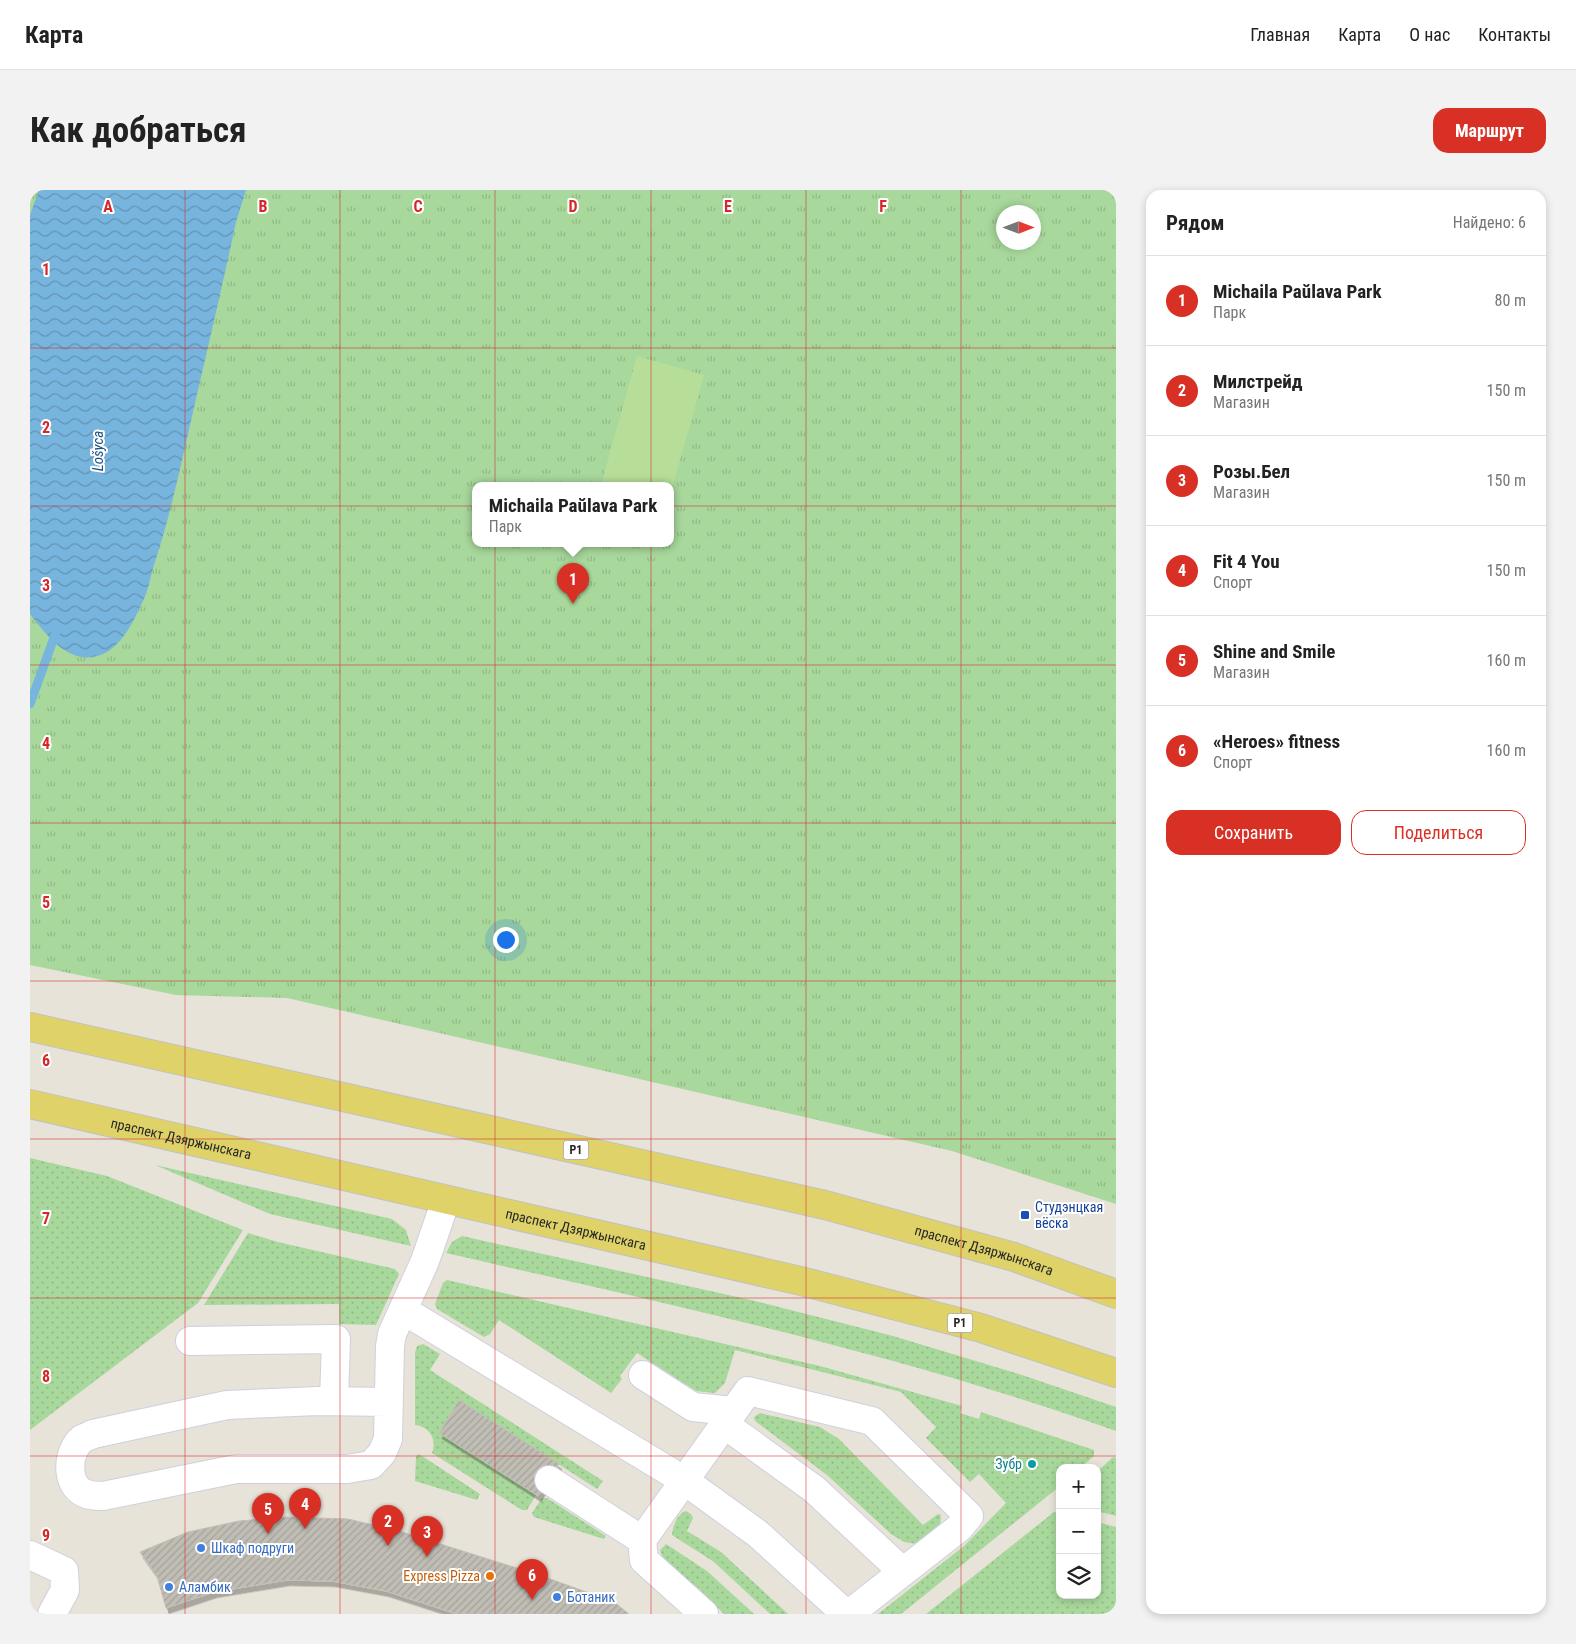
<!DOCTYPE html>
<html lang="ru">
<meta charset="utf-8">
<style>
:root{--surface:#fff;--page:#f2f2f2;--text:#222;--muted:#767676;--line:#e0e0e0;--accent:#d93025}
body{margin:0;font-family:"Roboto Condensed",sans-serif;background:var(--page);color:var(--text)}
.controls{position:absolute;right:15px;bottom:15px;display:grid;overflow:hidden;border-radius:10px;box-shadow:0 2px 8px #0003}
.controls button{width:45px;height:45px;display:grid;place-items:center;padding:0;border:0;border-bottom:1px solid var(--line);background:var(--surface);color:var(--text);font:25px sans-serif}
.compass{position:absolute;left:966px;top:15px;width:45px;height:45px;border-radius:50%;background:var(--surface);box-shadow:0 2px 8px #0003;rotate:90deg}
.you{position:absolute;left:475px;top:749px;width:18px;height:18px;margin:-12px;border:4px solid #fff;border-radius:50%;background:#1a73e8;box-shadow:0 0 0 8px #1a73e833}
.badge{display:grid;place-items:center;width:32px;height:32px;border-radius:50%;background:var(--accent);color:#fff;font-size:16px;font-weight:700}
.pin{position:absolute;translate:-50% -41px;filter:drop-shadow(0 1px 2px #0008)}
.pin::after{content:'';position:absolute;top:26px;width:18px;height:15px;background:inherit;clip-path:polygon(0 0,100% 0,50% 100%)}
.popup{position:absolute;left:442px;top:292px;width:202px;height:65px;box-sizing:border-box;display:grid;place-content:center;border-radius:10px;background:var(--surface);filter:drop-shadow(0 1px 4px #0005);font-size:16px;white-space:nowrap;color:var(--muted)}
.popup b{font-size:19px;color:var(--text)}
.popup::after{content:'';position:absolute;left:50%;top:100%;margin-left:-10px;border:10px solid transparent;border-top-color:var(--surface)}
.list{margin:0;padding:0;list-style:none}
h2{display:flex;justify-content:space-between;align-items:center;height:65px;margin:0;padding:0 20px;font-size:21px}
h2 small{font-size:16px;font-weight:400;color:var(--muted)}
.list li{display:grid;grid-template-columns:32px 1fr auto;gap:15px;align-items:center;box-sizing:border-box;height:90px;padding:0 20px;border-top:1px solid var(--line)}
.list b{display:block;font-size:19px;white-space:nowrap}
.list p{margin:0;font-size:16px;white-space:nowrap;color:var(--muted)}
.list em{font-size:16px;font-style:normal;color:var(--muted)}
.actions{display:flex;gap:10px;padding:15px 20px}
.actions a{flex:1;padding:11px 0;border:1px solid var(--accent);border-radius:15px;text-align:center;font-size:18px;color:var(--accent)}
.actions .main{background:var(--accent);color:#fff}
.icon{flex:none;width:28px;height:28px;fill:none;stroke:currentColor;stroke-width:2;stroke-linecap:round;stroke-linejoin:round}
.map{position:relative;flex:none;width:1086px;height:1424px;overflow:hidden;border-radius:15px}
header{display:flex;align-items:center;gap:30px;box-sizing:border-box;height:70px;padding:0 25px;background:var(--surface);border-bottom:1px solid var(--line)}
header strong{font-size:24px}
nav{display:flex;gap:28px;margin-inline-start:auto;font-size:18px}
.intro{display:flex;align-items:center;justify-content:space-between;box-sizing:border-box;height:120px;padding:0 30px}
h1{margin:0;font-size:35px}
.button{padding:12px 22px;border-radius:15px;background:var(--accent);color:#fff;font-size:18px;font-weight:700}
main{display:flex;gap:30px;padding:0 30px}
aside{flex:1;background:var(--surface);border-radius:15px;box-shadow:0 2px 8px #0003}
.map>svg:first-child{display:block}
.grass{fill:url(#grass-dots)}
.park{fill:url(#park-tufts);fill-rule:evenodd}
.pitch{fill:#b7de99}
.water{fill:url(#water-waves)}
.lines{fill:none;stroke-linecap:round;stroke-linejoin:round}
.stream{stroke:#78b5de;stroke-width:9}
.building{fill:url(#building-hatch);stroke:#c2bfb4;filter:url(#shadow)}
.minor-casing{stroke:#cfd0de;stroke-width:30}
.major-casing{stroke:#c2c2c2;stroke-width:30}
.minor{stroke:#fff;stroke-width:28}
.major{stroke:#ded268;stroke-width:28}
.grid{fill:none;stroke:#d62828;stroke-width:1;stroke-opacity:0.55}
.transit-dot{fill:#1a4fb4;stroke:#fff;stroke-width:2}
.culture-dot{fill:#0f9aa8;stroke:#fff;stroke-width:2}
.shop-dot{fill:#3f7fe0;stroke:#fff;stroke-width:2}
.food-dot{fill:#e8710a;stroke:#fff;stroke-width:2}
.labels{text-anchor:middle;stroke-width:4;stroke-linejoin:round;paint-order:stroke}
.shield{fill:#fff;stroke:#676767;stroke-width:1}
.shield-label{font-size:12px;font-weight:bold;fill:#262626}
.street-label{font-size:14px;fill:#262626;stroke:#fff}
.transit-label{font-size:14px;fill:#164399;stroke:#fff;text-anchor:start}
.culture-label{font-size:14px;fill:#0d838f;stroke:#fff;text-anchor:end}
.shop-label{font-size:14px;fill:#366cbe;stroke:#fff;text-anchor:start}
.food-label{font-size:14px;fill:#c56008;stroke:#fff;text-anchor:end}
.water-label{font-size:15px;font-style:italic;fill:#1d5284;stroke:#fff}
.grid-label{font-size:16px;text-anchor:middle;font-weight:bold;fill:#d62828;stroke:#fff;stroke-width:4;stroke-linejoin:round;paint-order:stroke}
</style>
<header>
<strong>Карта</strong>
<nav><a>Главная</a><a>Карта</a><a>О нас</a><a>Контакты</a></nav>
</header>
<div class="intro"><h1>Как добраться</h1><a class="button">Маршрут</a></div>
<main>
<div class="map">
<svg width="1086" height="1424" viewBox="0 0 1086 1424">
<defs>
<pattern id="grass-dots" width="8" height="8" patternUnits="userSpaceOnUse" patternTransform="scale(1.25)"><rect width="8" height="8" fill="#a8d89c"/><path d="M2 2h.1M6 6h.1" fill="none" stroke="#90b986" stroke-width="1.8" stroke-linecap="round"/></pattern>
<pattern id="park-tufts" width="24" height="20" patternUnits="userSpaceOnUse" patternTransform="scale(1.25)"><rect width="24" height="20" fill="#a8d89c"/><path d="M3 7l-1-3M5 7V3M7 7l1-3M15 17l-1-3M17 17v-4M19 17l1-3" fill="none" stroke="#90b986"/></pattern>
<pattern id="water-waves" width="16" height="10" patternUnits="userSpaceOnUse" patternTransform="scale(1.25)"><rect width="16" height="10" fill="#78b5de"/><path d="M0 5q4-4 8 0t8 0" fill="none" stroke="#6293b4"/></pattern>
<pattern id="building-hatch" width="6" height="6" patternUnits="userSpaceOnUse" patternTransform="scale(1.25)"><rect width="6" height="6" fill="#c0bdb5"/><path d="M-1 1l2-2M0 6l6-6M5 7l2-2" fill="none" stroke="#a5a29c"/></pattern>
<filter id="shadow"><feDropShadow dx="3" dy="5.5" stdDeviation="0" flood-color="#0004"/></filter>
</defs>
<rect width="100%" height="100%" fill="#e7e3d9"/>
<path class="grass" d="M0,968l77,18 136,54 -45,73 -168,127z
M125,975l237,54 14,11 5,16 -141,-32z
M218,1043l30,9 117,27 4,5 -23,51 -37,-1v-20l-135,1z
M432,1046l289,64 142,36 129,39 94,32v24c-219,-78 -444,-126 -670,-178l6,-11z
M417,1090l373,86 142,40 -2,7 19,6 2,-7 113,38v6l-14,12h-20v18l-159,128h-23l86,-68 42,-43 -27,-29 -9,8 -44,-44 10,-11 -35,-35 -166,-42 -10,33 -10,10 -19,-2 -59,-38 -17,23 2,3 -11,14 -112,-73 -9,14 -6,3 -47,-28 -2,-5 8,-21z
M393,1154l17,10 -10,16 173,111 -6,8 -138,-89 -20,33 97,62 -9,15h-5l-90,-57c5,-14 -2,-26 -17,-28v-72l2,-7z
M730,1223l60,14 19,12 84,86 15,-11 3,1 -1,12 -23,17 -13,-2 -13,-8 -64,-59 -72,-54 -1,-4z
M389,1264l61,40 -3,6 -62,-19 1,-25z
M1083,1267l3,1v58l-19,-5v-39z
M512,1308h5l59,38 -2,3 -70,-22 -2,-4z
M656,1321l5,3 2,4 -6,13 34,21 67,62h-18l-56,-52 -42,-27c1,-9 5,-21 14,-24z
M1024,1322l6,1v82h37v-73l19,5v87h-190z
M636,1354l41,27 47,43h-30l-26,-26 -33,-25 -5,-13z"/>
<path class="park" d="M0,0h1086v1014l-164,-53 -665,-153 -111,-3 -146,-30zM974,22h30v30h-30zM446,295h194v58h-194z"/>
<path class="pitch" d="M607,166l67,19 -33,117 -1,-7h-69z"/>
<path class="water" d="M9,0h207l-10,32c-16,75 -34,150 -51,225 -9,41 -19,82 -32,121 -3,11 -5,23 -10,33 -9,19 -20,44 -40,53 -32,14 -56,-18 -73,-40v-399z"/>
<g class="lines">
<path class="stream" d="M0,514l26,-72"/>
</g>
<path class="building" d="M429,1210l100,64 -21,32 -99,-63z
M257,1327l61,2 51,12 143,45 72,26 15,12h-172l-71,-23 -54,-10 -45,-1 -73,12 -48,16 -9,-32 -17,-24 48,-20 51,-11z"/>
<g class="lines">
<defs>
<path id="minor" d="M373,1120l282,171 73,53 88,80
M160,1151l146,-2 -2,62
M613,1185l50,32 40,4
M359,1212l-71,-1 -91,4 -134,29c-3,2 -8,3 -11,5 -15,12 -17,45 2,54 6,3 13,3 19,3l133,-27h111l24,-4 11,-12 6,-14 2,-93 2,-12 33,-73 21,-61
M694,1234l90,65 89,83
M519,1290l93,60 2,20 60,54
M612,1350l106,-149 124,30 97,95 -10,12 -110,86
M0,1365l34,16 1,19 -13,24"/>
<g id="major">
<path id="s1" d="M0,837l795,178 189,52 102,37"/>
<path id="s2" d="M0,914l771,177 180,47 135,45"/>
</g>
</defs>
<use href="#minor" class="minor-casing"/>
<use href="#major" class="major-casing"/>
<use href="#minor" class="minor"/>
<use href="#major" class="major"/>
</g>
<path class="grid" d="M155,0v1424M310,0v1424M465,0v1424M621,0v1424M776,0v1424M931,0v1424M0,158h1086M0,316h1086M0,475h1086M0,633h1086M0,791h1086M0,949h1086M0,1108h1086M0,1266h1086"/>
<rect class="transit-dot" x="990" y="1020" width="10" height="10" rx="2.5"/>
<circle class="culture-dot" cx="1002" cy="1274" r="5"/>
<g class="shop-dot">
<circle cx="171" cy="1358" r="5"/>
<circle cx="139" cy="1397" r="5"/>
<circle cx="527" cy="1407" r="5"/>
</g>
<circle class="food-dot" cx="460" cy="1386" r="5"/>
<g class="labels">
<g class="shield">
<rect x="533.5" y="950.5" width="25" height="19" rx="4"/>
<rect x="917.5" y="1123.5" width="25" height="19" rx="4"/>
</g>
<g class="shield-label">
<text x="546" y="964">Р1</text>
<text x="930" y="1137">Р1</text>
</g>
<g class="street-label">
<text dy="5" stroke="none"><textPath href="#s2" startOffset="155">праспект Дзяржынскага</textPath></text>
<text dy="5" stroke="none"><textPath href="#s2" startOffset="560">праспект Дзяржынскага</textPath></text>
<text dy="5" stroke="none"><textPath href="#s1" startOffset="980">праспект Дзяржынскага</textPath></text>
</g>
<g class="transit-label">
<text x="1005" y="1022">Студэнцкая<tspan x="1005" dy="16">вёска</tspan></text>
</g>
<g class="culture-label">
<text x="992" y="1279">Зубр</text>
</g>
<g class="shop-label">
<text x="181" y="1363">Шкаф подруги</text>
<text x="149" y="1402">Аламбик</text>
<text x="537" y="1412">Ботаник</text>
</g>
<g class="food-label">
<text x="450" y="1391">Express Pizza</text>
</g>
<g class="water-label">
<text transform="translate(68 261) rotate(-90)" y="5">Lošyca</text>
</g>
</g>
<g class="grid-label">
<text x="78" y="22">A</text>
<text x="233" y="22">B</text>
<text x="388" y="22">C</text>
<text x="543" y="22">D</text>
<text x="698" y="22">E</text>
<text x="853" y="22">F</text>
<text x="16" y="85">1</text>
<text x="16" y="243">2</text>
<text x="16" y="401">3</text>
<text x="16" y="559">4</text>
<text x="16" y="718">5</text>
<text x="16" y="876">6</text>
<text x="16" y="1034">7</text>
<text x="16" y="1192">8</text>
<text x="16" y="1351">9</text>
</g>
</svg>
<div class="controls">
<button>+</button>
<button>−</button>
<button><svg class="icon" aria-label="layers" viewBox="0 0 24 24"><path d="M12 4l9 5-9 5-9-5zM3 14l9 5 9-5"/></svg></button>
</div>
<svg class="compass" viewBox="-18 -18 36 36"><path d="M0-13l5 13h-10z" fill="#e53935"/><path d="M0 13l5-13h-10z" fill="#767676"/></svg>
<div class="you"></div>
<div class="pin badge" style="left:543px;top:414px">1</div>
<div class="popup"><b>Michaila Paŭlava Park</b>Парк</div>
<div class="pin badge" style="left:358px;top:1356px">2</div>
<div class="pin badge" style="left:397px;top:1367px">3</div>
<div class="pin badge" style="left:275px;top:1339px">4</div>
<div class="pin badge" style="left:238px;top:1344px">5</div>
<div class="pin badge" style="left:502px;top:1410px">6</div>
</div>
<aside>
<h2>Рядом<small>Найдено: 6</small></h2>
<ul class="list">
<li><span class="badge">1</span><div><b>Michaila Paŭlava Park</b><p>Парк</p></div><em>80 m</em></li>
<li><span class="badge">2</span><div><b>Милстрейд</b><p>Магазин</p></div><em>150 m</em></li>
<li><span class="badge">3</span><div><b>Розы.Бел</b><p>Магазин</p></div><em>150 m</em></li>
<li><span class="badge">4</span><div><b>Fit 4 You</b><p>Спорт</p></div><em>150 m</em></li>
<li><span class="badge">5</span><div><b>Shine and Smile</b><p>Магазин</p></div><em>160 m</em></li>
<li><span class="badge">6</span><div><b>«Heroes» fitness</b><p>Спорт</p></div><em>160 m</em></li>
</ul>
<div class="actions"><a class="main">Сохранить</a><a>Поделиться</a></div>
</aside>
</main>
